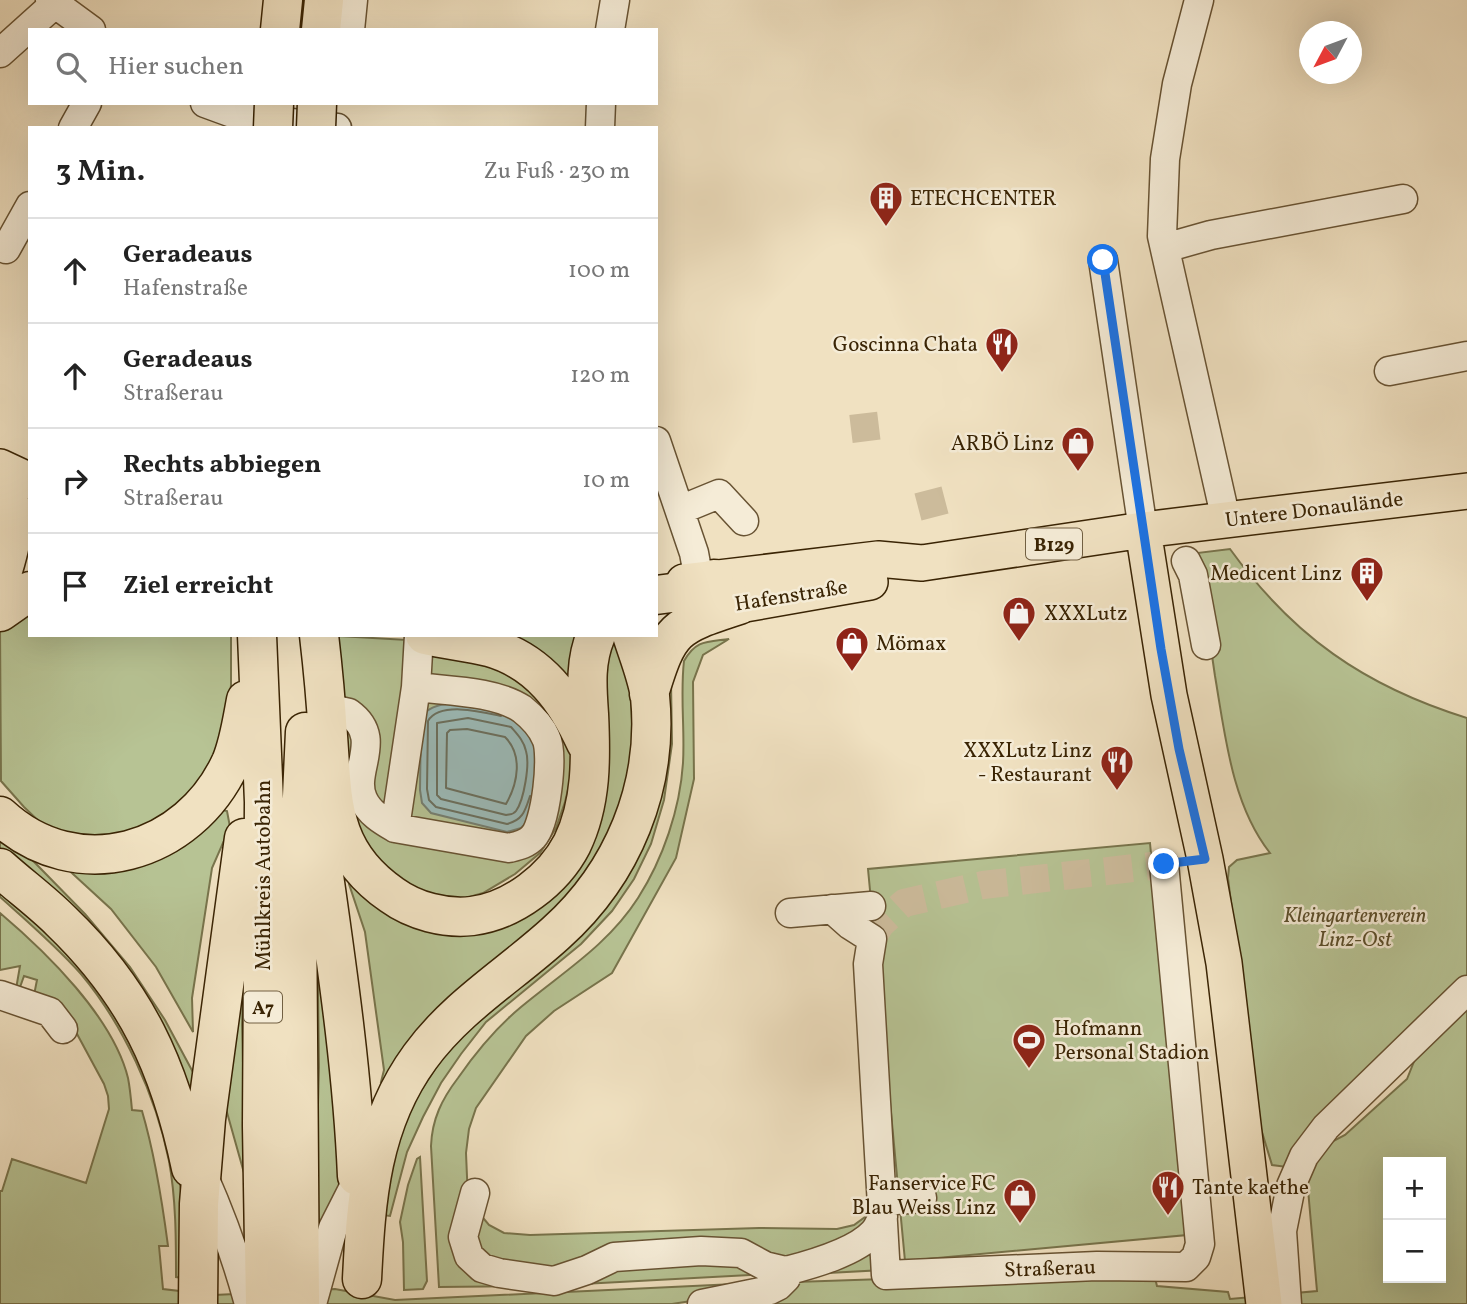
<!DOCTYPE html>
<html lang="de">
<meta charset="utf-8">
<style>
:root{--surface:#fff;--page:#f6f6f6;--text:#222;--muted:#767676;--line:#e0e0e0}
body{margin:0;font-family:Vollkorn,serif;background:var(--page);color:var(--text)}
.controls{position:absolute;right:21px;bottom:21px;display:grid;overflow:hidden;border-radius:0px;box-shadow:0 7px 28px #0002}
.controls button{width:63px;height:63px;display:grid;place-items:center;padding:0;border:0;border-bottom:2px solid var(--line);background:var(--surface);color:var(--text);font:35px sans-serif}
.compass{position:absolute;left:1299px;top:21px;width:63px;height:63px;border-radius:50%;background:var(--surface);box-shadow:0 7px 28px #0002;rotate:229deg}
.stop{position:absolute;width:21px;height:21px;margin:-16px;border:5px solid #1a73e8;border-radius:50%;background:#fff}
.stop.end{background:#1a73e8;border-color:#fff;box-shadow:0 2px 7px #0008}
.list{margin:0;padding:0;list-style:none}
h2{display:flex;justify-content:space-between;align-items:center;height:91px;margin:0;padding:0 28px;font-size:30px}
h2 small{font-size:23px;font-weight:400;color:var(--muted)}
.list li{display:grid;grid-template-columns:46px 1fr auto;gap:21px;align-items:center;box-sizing:border-box;height:105px;padding:0 28px;border-top:2px solid var(--line)}
.list b{display:block;font-size:26px;white-space:nowrap}
.list p{margin:0;font-size:23px;white-space:nowrap;color:var(--muted)}
.list em{font-size:23px;font-style:normal;color:var(--muted)}
.icon{flex:none;width:38px;height:38px;fill:none;stroke:currentColor;stroke-width:2;stroke-linecap:round;stroke-linejoin:round}
.map{position:relative;flex:none;width:1467px;height:1304px;overflow:hidden}
.search{position:absolute;background:var(--surface);box-shadow:0 7px 28px #0002;left:28px;top:28px;width:630px;height:77px;display:flex;align-items:center;gap:18px;box-sizing:border-box;padding:0 24px;border-radius:0px;color:var(--muted);font-size:26px}
.panel{position:absolute;background:var(--surface);box-shadow:0 7px 28px #0002;left:28px;top:126px;width:630px;height:511px;border-radius:0px}
.map>svg:first-child{display:block}
.green{fill:#b7c394;stroke:#78744c;stroke-width:2;fill-rule:evenodd}
.water{fill:#9cbcba;stroke:#757f71;stroke-width:2}
.lines{fill:none;stroke-linecap:round;stroke-linejoin:round}
.shore{stroke:#6b705f;stroke-width:2}
.minor-tunnel{stroke:#ccbb9b;stroke-width:28;stroke-dasharray:28 14;stroke-linecap:butt}
.minor-casing{stroke:#685333;stroke-width:31}
.major-casing{stroke:#3a2404;stroke-width:38}
.highway-casing{stroke:#3a2404;stroke-width:41}
.minor{stroke:#f5ecd7;stroke-width:28}
.major{stroke:#f0e1c1;stroke-width:35}
.highway{stroke:#f0e1c1;stroke-width:38}
.highway-bridge-casing{stroke:#3a2404;stroke-width:41;stroke-linecap:butt}
.highway-bridge{stroke:#f0e1c1;stroke-width:38}
.route{stroke:#1a73e8;stroke-width:9}
.labels{text-anchor:middle;stroke-width:5;stroke-linejoin:round;paint-order:stroke}
.shield{fill:#f5ecd7;stroke:#726043;stroke-width:2}
.shield-label{font-size:19px;font-weight:bold;fill:#3a2404}
.poi-label{font-size:21px;fill:#3a2404;stroke:#f5ecd7;text-anchor:start}
.street-label{font-size:21px;fill:#3a2404;stroke:#f5ecd7}
.park-label{font-size:21px;font-style:italic;fill:#594c28;stroke:#f5ecd7}
</style>
<div class="map">
<svg width="1467" height="1304" viewBox="0 0 1467 1304">
<rect width="100%" height="100%" fill="#f0e1c1"/>
<filter id="stains"><feTurbulence type="fractalNoise" baseFrequency=".00286" numOctaves="4"/><feColorMatrix values="0 0 0 0 .2 0 0 0 0 .09 0 0 0 0 .02 0 0 0 .5 -.17"/></filter>
<radialGradient id="worn" r=".72"><stop offset=".6" stop-color="#630" stop-opacity="0"/><stop offset="1" stop-color="#630" stop-opacity=".3"/></radialGradient>
<path class="green" d="M1230,549c63,87 134,137 237,169v257l-135,129 -45,63 -15,-2 -14,-46 -30,-241 1,-11 8,-7 33,-7c-38,-48 -45,-118 -55,-177 -6,-41 -12,-82 -18,-123z
M30,600v35h201v50l-5,51 -24,55 -70,51 -84,-12 -24,-23 -23,-26 -1,-156z
M489,635h95l-6,64z
M605,635l23,12 7,127 -47,105 -201,205 -6,-2 3,-12 -19,-138 -16,-48 9,-4 34,30 167,-20z
M338,636l87,5 80,19 69,74 -3,43 -6,25 -9,26 -16,25 -25,21 -32,19 -24,7 -42,-6 -51,-40 -18,-51z
M689,638l-18,44 1,62 -8,56 -13,44 -17,35 -22,32 -31,33 -95,78 -25,32 -20,29 -18,34 -16,35 -17,64 -8,-1 11,-69 16,-37 43,-66 123,-106 88,-237z
M729,639l-26,16 -10,27 1,97 -18,79 -64,115 -58,38 -28,25 -50,72 -7,21 -3,24 2,47 21,25 15,8 26,2 229,-7 78,1 17,-4 18,-13 -5,15 -97,47 -225,12 -106,1 -8,-141c1,-27 11,-47 27,-68 18,-26 39,-51 63,-71 42,-35 87,-62 117,-109 25,-39 42,-89 45,-135 2,-34 -3,-68 1,-102 12,-21 22,-19 45,-22z
M217,809l10,2 3,16 -18,41 -20,130 1,34 -37,-65 -45,-58 -50,-46h83l39,-17 26,-22z
M0,827l85,87 45,53 35,53 30,56 -5,37 -190,-261z
M1150,843l37,392 -282,26 -37,-392z
M0,884l120,123 54,132 9,67 1,72 -8,-1c0,-38 0,-78 -7,-116 -13,-65 -46,-137 -88,-187 -25,-28 -53,-52 -81,-77z
M317,912l27,271 -30,71 5,-187z
M0,913c46,39 113,104 128,165 2,10 3,21 4,32l10,1c13,44 20,89 26,135h-9l4,43 51,6 121,-6 60,11 340,-16 -31,15 -32,5h-672v-113h2l10,-32 74,24 23,-74 -1,-13 -4,-12 -34,-63 -36,-26 3,-15 -13,-4 -5,14 -3,-1 4,-23 -20,4z
M245,917l-3,108 4,155 -27,-96z
M1467,1008v296h-738l66,-22 358,-12 4,16 71,6 2,7 87,-8 -10,-113 13,-30 25,-13 62,-56 8,-20zM1388,1162h53v116h-53z
M420,1157l7,124 -4,8 -19,1 -1,-48 -3,-20 8,-37 9,-26z
M868,1243l15,27 -74,4z"/>
<path class="water" d="M468,702l51,11 22,30 -11,76 -9,9 -14,4 -76,-19 -9,-10 -2,-13 1,-73c11,-15 30,-13 47,-15z"/>
<g class="lines">
<path class="shore" d="M501,716c-18,-4 -61,-15 -73,5l-1,68 2,11 7,7 71,17c16,-4 18,-13 23,-28
M468,718l43,9c6,7 13,14 15,24 4,13 -2,49 -10,60 -3,4 -6,3 -10,4l-65,-16 -4,-4v-72z
M467,729l38,8c18,18 13,46 1,67l-60,-16 1,-55 3,-3z"/>
<path class="minor-tunnel" d="M851,429l33,-4
M918,507l27,-7
M872,939l8,-14 24,-22 79,-18 169,-19"/>
<defs>
<path id="minor" d="M50,0l41,30
M1199,0l-22,84 -12,75 -3,77 64,284
M350,30l3,-30
M610,30l5,-30
M0,53l59,-53
M205,103l41,15 91,10
M73,128l14,-25
M600,128l1,-25
M0,245l6,4 24,-43
M1165,248l46,-13 192,-36
M1103,260l40,270
M1389,371l78,-15
M656,441l38,112 5,27
M680,510l39,-16 25,27
M1186,561l7,14 13,70
M416,687c32,4 79,4 106,22 10,8 19,17 24,29 8,16 0,86 -13,99 -6,7 -16,9 -24,11l-114,-20 21,-141 3,-52
M326,708l23,5c36,26 1,58 14,86 6,14 20,22 32,29
M832,909l18,16 22,14 -4,25 18,311 211,-9 89,1 10,-10 4,-13 -36,-380
M790,913l81,-7
M0,995l50,17 13,17
M203,1175c19,43 34,84 46,129
M475,1193l-12,44 6,19 13,12 17,5 55,8 33,-11 27,-13 87,-6 40,2 24,13 21,5
M883,1201l39,-3
M312,1304l21,-76 34,-67
M702,1304l68,-14 8,-4 8,-8v-7c27,-7 70,-19 88,-39 4,-4 6,-11 9,-15
M1287,1304l-5,-73 9,-45 13,-30 22,-29 141,-137"/>
<path id="major" d="M0,467l30,14
M1143,530l26,165 36,164 19,104 40,341
M684,582l194,-23 44,4 221,-33 324,-39
M711,605h28l131,-23"/>
<path id="highway" d="M280,30l3,-30
M321,30l3,-30
M0,485c22,29 10,63 0,95
M656,595l31,-4 27,-12
M0,612l30,-21
M257,635l7,167 -2,324 3,178
M319,635c4,34 7,67 9,101 5,67 2,116 64,159 22,16 53,24 80,21 41,-5 82,-37 100,-72 20,-41 19,-87 17,-130 -2,-28 -4,-53 7,-79
M425,635c22,5 44,7 64,12 50,14 77,52 97,96
M649,694c20,-66 25,-68 90,-89
M0,816c77,71 189,38 231,-54 8,-19 11,-41 15,-62
M318,833c16,115 34,228 39,343
M0,868c20,18 42,34 61,53 75,72 109,146 130,247
M362,1279c4,-80 9,-155 58,-222 37,-51 90,-82 136,-124 67,-60 103,-147 94,-237 -3,-20 -12,-42 -18,-61
M198,1304l1,-100 7,-85 38,-281
M300,1304l-3,-401 8,-171"/>
</defs>
<use href="#minor" class="minor-casing"/>
<use href="#major" class="major-casing"/>
<use href="#highway" class="highway-casing"/>
<use href="#minor" class="minor"/>
<use href="#major" class="major"/>
<use href="#highway" class="highway"/>
<defs>
<path id="highway-bridge" d="M273,128l1,-25
M316,128l1,-25"/>
</defs>
<use href="#highway-bridge" class="highway-bridge-casing"/>
<use href="#highway-bridge" class="highway-bridge"/>
</g>
<g class="lines">
<path class="route" d="M1103,260l58,389 18,100 26,110 -41,5"/>
</g>
<defs>
<symbol id="building-pin" viewBox="-11 -11 22 30"><path d="M0 17L-7.5 6A9.5 9.5 0 1 1 7.5 6Z" fill="#8f2418" stroke="#f5ecd7"/><path d="M-4-6H4V6H1V3H-1V6H-4ZM-2.5-4.3h1.7v1.8h-1.7ZM.8-4.3h1.7v1.8H.8ZM-2.5-1h1.7V.8h-1.7ZM.8-1h1.7V.8H.8Z" fill="#fff"/></symbol>
<symbol id="restaurant-pin" viewBox="-11 -11 22 30"><path d="M0 17L-7.5 6A9.5 9.5 0 1 1 7.5 6Z" fill="#8f2418" stroke="#f5ecd7"/><path d="M-5-6h1v4h1v-4h1v4h1v-4h1v5L-1.5 .5V6h-2V.5L-5-1ZM5-6V6H3V1.5H1.5Q1.5-4 5-6Z" fill="#fff"/></symbol>
<symbol id="shop-pin" viewBox="-11 -11 22 30"><path d="M0 17L-7.5 6A9.5 9.5 0 1 1 7.5 6Z" fill="#8f2418" stroke="#f5ecd7"/><path d="M-5-2.5h2.3a2.7 3.5 0 0 1 5.4 0H5L5.5 6h-11ZM-1.5-2.5h3a1.5 2.3 0 0 0-3 0Z" fill="#fff"/></symbol>
<symbol id="stadium-pin" viewBox="-11 -11 22 30"><path d="M0 17L-7.5 6A9.5 9.5 0 1 1 7.5 6Z" fill="#8f2418" stroke="#f5ecd7"/><path d="M0-5a6.5 5 0 1 0 0 10a6.5 5 0 1 0 0-10ZM-3.5-1.8h7v3.6h-7Z" fill="#fff"/></symbol>
</defs>
<g fill-rule="evenodd">
<use href="#building-pin" x="867" y="179" width="38" height="52"/>
<use href="#restaurant-pin" x="983" y="325" width="38" height="52"/>
<use href="#shop-pin" x="1059" y="424" width="38" height="52"/>
<use href="#building-pin" x="1348" y="554" width="38" height="52"/>
<use href="#shop-pin" x="1000" y="594" width="38" height="52"/>
<use href="#shop-pin" x="833" y="624" width="38" height="52"/>
<use href="#restaurant-pin" x="1098" y="743" width="38" height="52"/>
<use href="#stadium-pin" x="1010" y="1021" width="38" height="52"/>
<use href="#restaurant-pin" x="1149" y="1168" width="38" height="52"/>
<use href="#shop-pin" x="1001" y="1176" width="38" height="52"/>
</g>
<g class="labels">
<g class="shield">
<rect x="1026" y="528.5" width="56" height="31" rx="5"/>
<rect x="244" y="991.5" width="38" height="31" rx="5"/>
</g>
<g class="shield-label">
<text x="1054" y="551">B129</text>
<text x="263" y="1014">A7</text>
</g>
<g class="poi-label">
<text x="910" y="205">ETECHCENTER</text>
<text x="978" y="351" text-anchor="end">Goscinna Chata</text>
<text x="1054" y="450" text-anchor="end">ARBÖ Linz</text>
<text x="1342" y="580" text-anchor="end">Medicent Linz</text>
<text x="1044" y="620">XXXLutz</text>
<text x="876" y="650">Mömax</text>
<text x="1092" y="757" text-anchor="end">XXXLutz Linz<tspan x="1092" dy="24">- Restaurant</tspan></text>
<text x="1054" y="1035">Hofmann<tspan x="1054" dy="24">Personal Stadion</tspan></text>
<text x="996" y="1190" text-anchor="end">Fanservice FC<tspan x="996" dy="24">Blau Weiss Linz</tspan></text>
<text x="1192" y="1194">Tante kaethe</text>
</g>
<g class="street-label">
<text transform="translate(1314 509) rotate(-7)" y="7">Untere Donaulände</text>
<text transform="translate(791 595) rotate(-9)" y="7">Hafenstraße</text>
<text transform="translate(263 875) rotate(-90)" y="7">Mühlkreis Autobahn</text>
<text transform="translate(1050 1268) rotate(-2)" y="7">Straßerau</text>
</g>
<g class="park-label">
<text x="1355" y="922">Kleingartenverein<tspan x="1355" dy="24">Linz-Ost</tspan></text>
</g>
</g>
<rect width="100%" height="100%" filter="url(#stains)"/>
<rect width="100%" height="100%" fill="url(#worn)"/>
</svg>
<div class="controls">
<button>+</button>
<button>−</button>
</div>
<svg class="compass" viewBox="-18 -18 36 36"><path d="M0-13l5 13h-10z" fill="#e53935"/><path d="M0 13l5-13h-10z" fill="#767676"/></svg>
<div class="stop" style="left:1103px;top:260px"></div>
<div class="stop end" style="left:1164px;top:864px"></div>
<div class="search"><svg class="icon" aria-label="search" viewBox="0 0 24 24"><circle cx="10" cy="10" r="6"/><path d="M15 15l6 6"/></svg>Hier suchen</div>
<section class="panel">
<h2>3 Min.<small>Zu Fuß · 230 m</small></h2>
<ul class="list">
<li><svg class="icon" aria-label="ahead" viewBox="0 0 24 24"><path d="M12 20V5M6 11l6-6 6 6"/></svg><div><b>Geradeaus</b><p>Hafenstraße</p></div><em>100 m</em></li>
<li><svg class="icon" aria-label="ahead" viewBox="0 0 24 24"><path d="M12 20V5M6 11l6-6 6 6"/></svg><div><b>Geradeaus</b><p>Straßerau</p></div><em>120 m</em></li>
<li><svg class="icon" aria-label="right" viewBox="0 0 24 24"><path d="M7 20v-9h11M14 6l5 5-5 5"/></svg><div><b>Rechts abbiegen</b><p>Straßerau</p></div><em>10 m</em></li>
<li><svg class="icon" aria-label="arrive" viewBox="0 0 24 24"><path d="M6 21V4h12l-3 4 3 4H6"/></svg><div><b>Ziel erreicht</b></div></li>
</ul>
</section>
</div>
